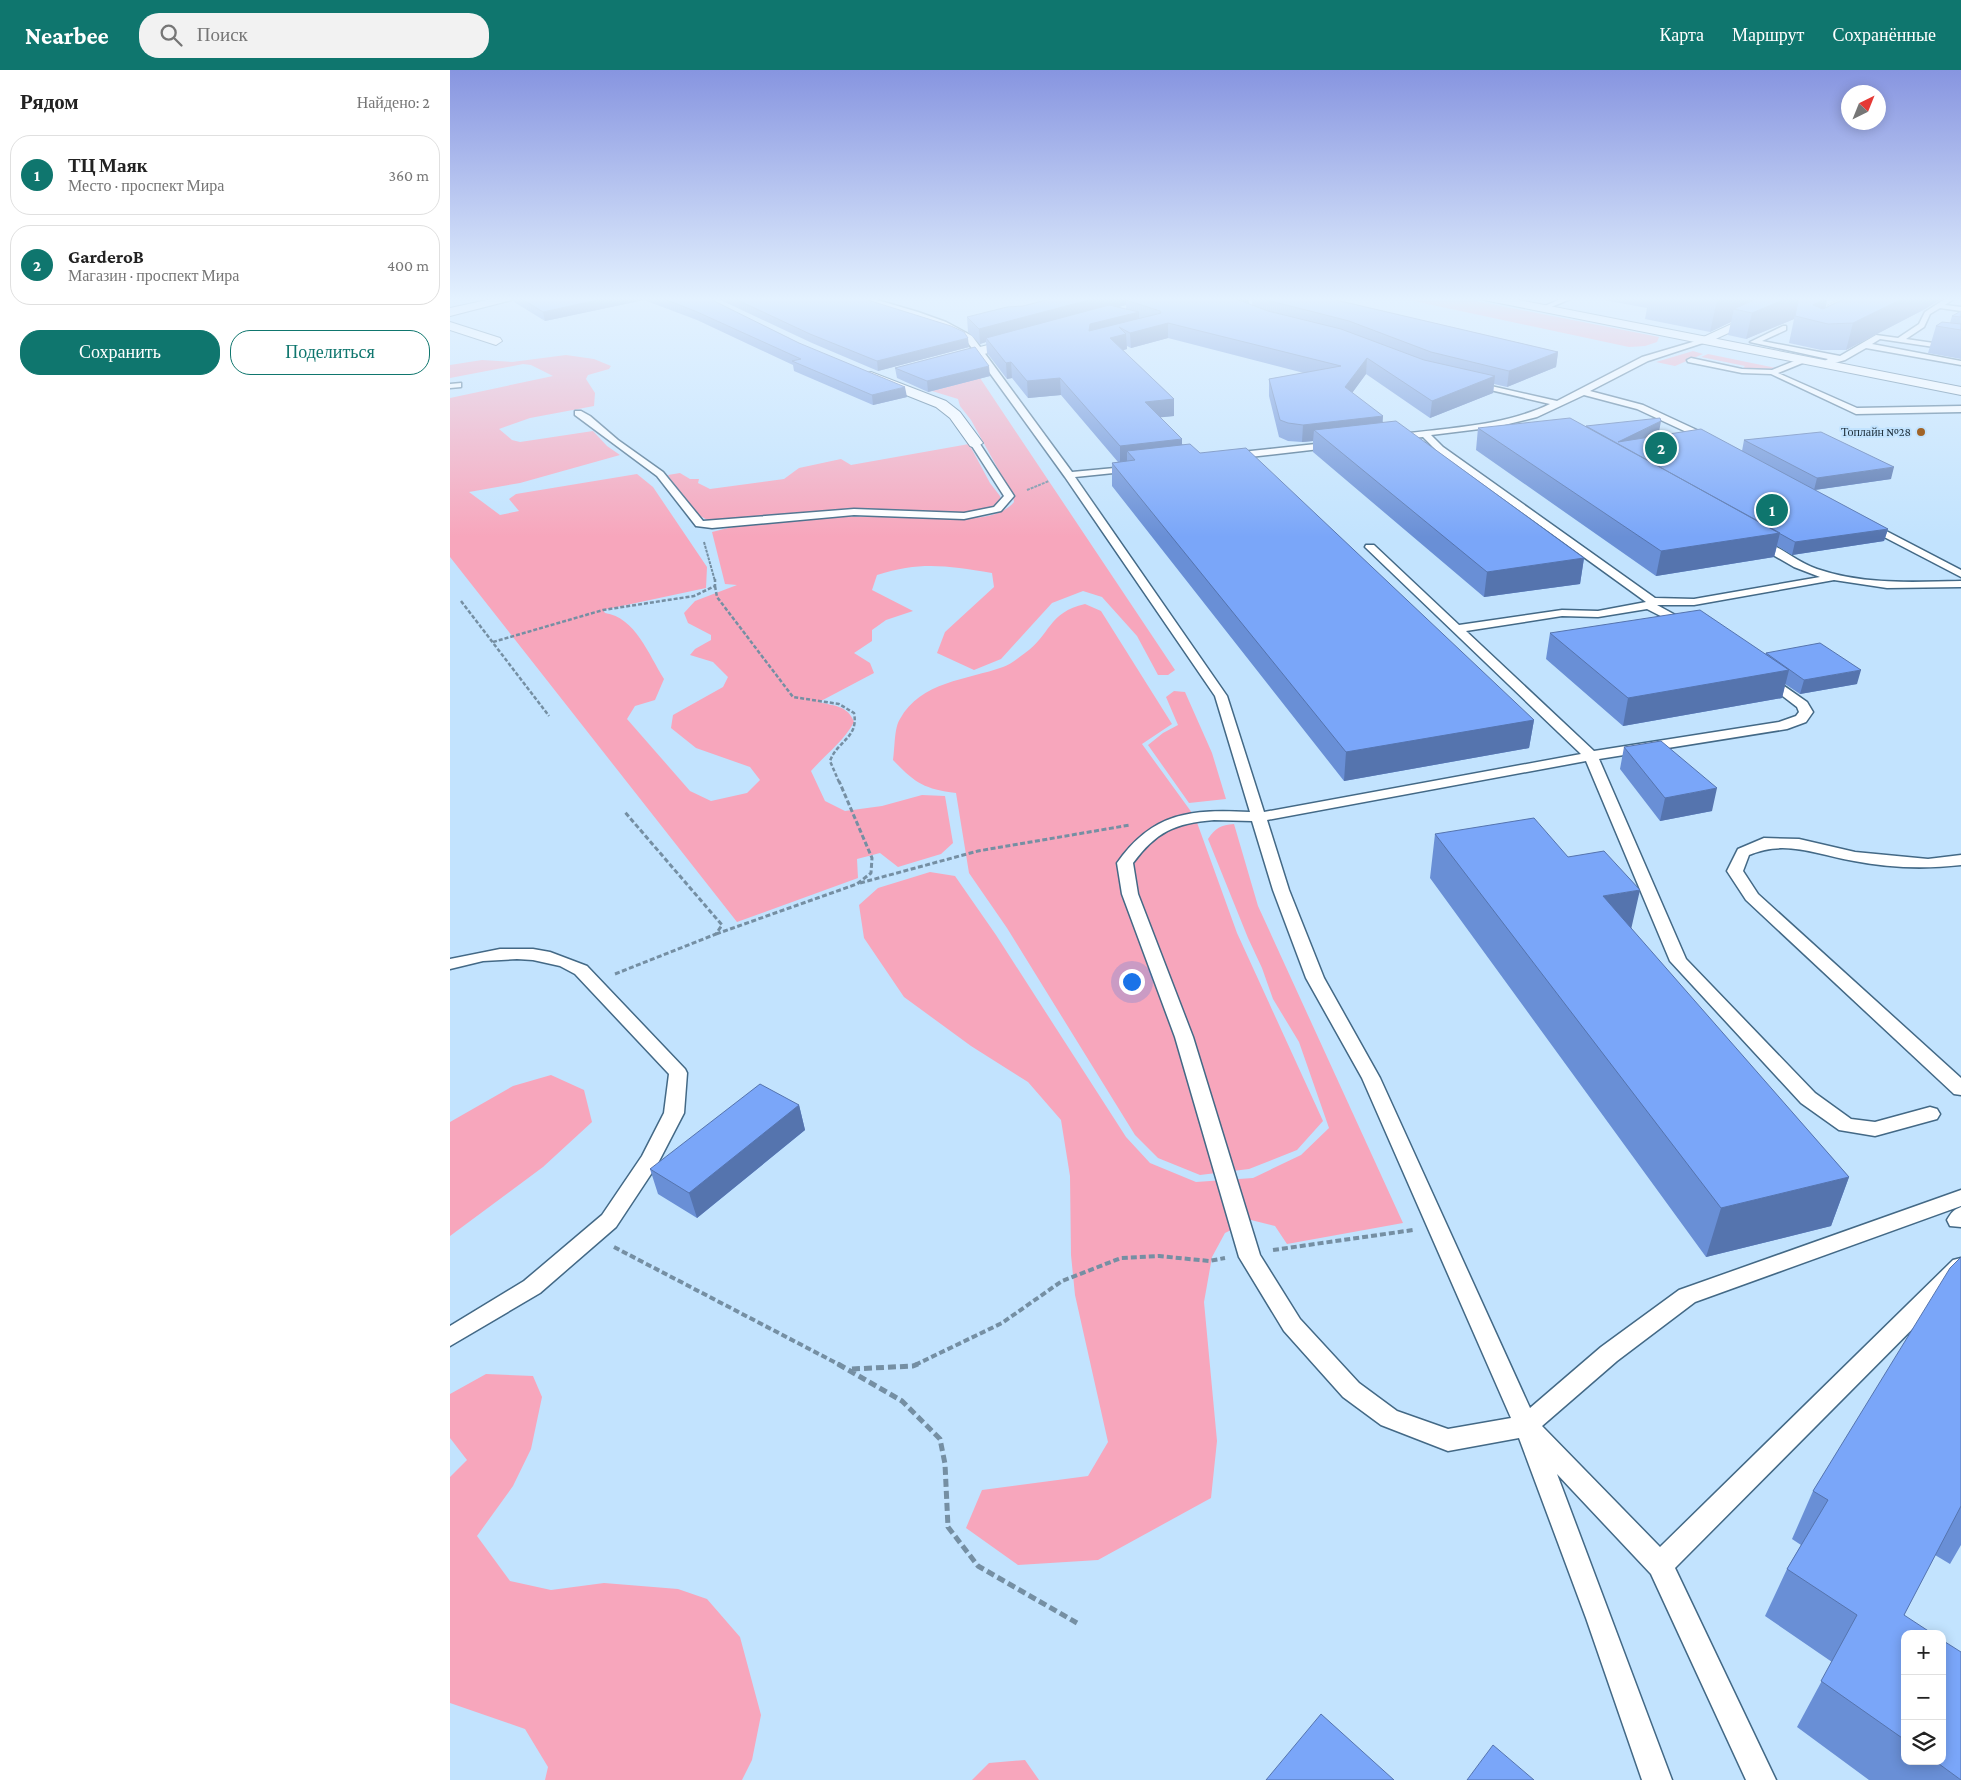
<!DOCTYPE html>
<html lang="ru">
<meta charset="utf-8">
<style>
:root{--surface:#fff;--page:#f2f2f2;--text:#222;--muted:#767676;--line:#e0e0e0;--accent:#0f766e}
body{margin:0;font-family:"Crimson Pro",serif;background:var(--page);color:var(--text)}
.controls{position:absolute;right:15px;bottom:15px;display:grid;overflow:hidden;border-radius:10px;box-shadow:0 2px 12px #0003}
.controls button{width:45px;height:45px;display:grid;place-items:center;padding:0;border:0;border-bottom:1px solid var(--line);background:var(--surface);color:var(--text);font:25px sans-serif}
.compass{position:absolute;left:1391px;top:15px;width:45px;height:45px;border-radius:50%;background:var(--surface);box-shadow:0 2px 12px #0003;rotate:43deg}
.you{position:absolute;left:681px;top:911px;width:18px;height:18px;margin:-12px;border:4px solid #fff;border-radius:50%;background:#1a73e8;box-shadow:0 0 0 8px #1a73e833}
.badge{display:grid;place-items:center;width:32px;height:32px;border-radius:50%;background:var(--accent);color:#fff;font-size:16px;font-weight:700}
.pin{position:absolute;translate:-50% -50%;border:2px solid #fff;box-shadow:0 1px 5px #0006}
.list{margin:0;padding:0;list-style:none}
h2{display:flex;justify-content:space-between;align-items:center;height:65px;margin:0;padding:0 20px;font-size:21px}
h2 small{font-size:16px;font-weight:400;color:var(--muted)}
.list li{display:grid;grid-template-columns:32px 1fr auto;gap:15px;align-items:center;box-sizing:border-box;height:80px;margin:0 10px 10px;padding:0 10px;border:1px solid var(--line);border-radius:20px}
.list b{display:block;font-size:19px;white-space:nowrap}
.list p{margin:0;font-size:16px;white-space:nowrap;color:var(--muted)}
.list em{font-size:16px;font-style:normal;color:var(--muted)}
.actions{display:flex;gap:10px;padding:15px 20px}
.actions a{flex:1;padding:11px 0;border:1px solid var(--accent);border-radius:20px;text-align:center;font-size:18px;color:var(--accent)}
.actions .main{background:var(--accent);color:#fff}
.icon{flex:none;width:28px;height:28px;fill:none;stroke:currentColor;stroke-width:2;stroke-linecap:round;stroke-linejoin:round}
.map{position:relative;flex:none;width:1511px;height:1710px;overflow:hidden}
header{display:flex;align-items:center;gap:30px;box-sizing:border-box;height:70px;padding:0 25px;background:var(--accent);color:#fff}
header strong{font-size:24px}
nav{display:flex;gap:28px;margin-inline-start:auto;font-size:18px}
.search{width:350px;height:45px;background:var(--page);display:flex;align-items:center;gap:12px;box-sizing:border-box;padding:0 18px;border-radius:20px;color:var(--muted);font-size:19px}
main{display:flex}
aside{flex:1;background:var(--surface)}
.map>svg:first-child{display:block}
.green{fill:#f7a6bc}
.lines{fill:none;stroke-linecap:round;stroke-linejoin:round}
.service-casing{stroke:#436986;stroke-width:3}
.minor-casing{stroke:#436986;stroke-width:2}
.secondary-casing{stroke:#436986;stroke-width:2}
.path-far5{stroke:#758fa3;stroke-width:1;stroke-dasharray:2.5 1;stroke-linecap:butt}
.path-far4{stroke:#758fa3;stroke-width:2;stroke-dasharray:3 1;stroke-linecap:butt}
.path-far3{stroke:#758fa3;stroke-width:2.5;stroke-dasharray:4 2;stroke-linecap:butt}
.path-far2{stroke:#758fa3;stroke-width:3;stroke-dasharray:5 2.5;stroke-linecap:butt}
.path-far1{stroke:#758fa3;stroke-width:4;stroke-dasharray:6 3;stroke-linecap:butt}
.path{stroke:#758fa3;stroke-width:5;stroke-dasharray:8 4;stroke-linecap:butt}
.service{fill:#fff;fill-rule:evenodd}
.minor{fill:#fff;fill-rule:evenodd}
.secondary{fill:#fff;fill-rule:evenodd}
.wall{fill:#698fd6;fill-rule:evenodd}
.shaded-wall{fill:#5574ae}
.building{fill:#7aa6f9;stroke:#5574ae}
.poi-dot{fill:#a16428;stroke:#c2e3fe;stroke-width:2}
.labels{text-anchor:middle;stroke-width:4;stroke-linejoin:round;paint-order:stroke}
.far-poi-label{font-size:12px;fill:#1d2e3a;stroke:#c2e3fe;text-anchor:end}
</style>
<header>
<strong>Nearbee</strong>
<div class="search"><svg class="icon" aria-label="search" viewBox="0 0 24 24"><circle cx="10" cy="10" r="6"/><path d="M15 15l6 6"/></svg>Поиск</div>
<nav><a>Карта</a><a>Маршрут</a><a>Сохранённые</a></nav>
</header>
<main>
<aside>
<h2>Рядом<small>Найдено: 2</small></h2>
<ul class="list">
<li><span class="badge">1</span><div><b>ТЦ Маяк</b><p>Место · проспект Мира</p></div><em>360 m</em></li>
<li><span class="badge">2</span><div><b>GarderoB</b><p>Магазин · проспект Мира</p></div><em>400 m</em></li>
</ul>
<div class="actions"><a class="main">Сохранить</a><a>Поделиться</a></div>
</aside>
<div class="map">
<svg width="1511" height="1710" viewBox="0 0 1511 1710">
<rect width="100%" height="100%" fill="#c2e3fe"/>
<path class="green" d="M945,227h60l204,40 -2,5 -12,4 -16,1z
M1243,281l10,3 -28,12 -19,-4z
M1258,284l68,14c-10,4 -23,2 -34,1l3,-3 -44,-9z
M116,285l28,4 17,7 -2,3 -21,6 -2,4 9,14 -1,13 -64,12 -31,11 13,11 8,2 73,-11 14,15 13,9 -100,28 -51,9 31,23 19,-4 -10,-12 7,-5 121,-20 16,13 54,80 -1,21 -103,22 2,3c30,4 44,42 59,66l-9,21 -20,6 -8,13 63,72 21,10 36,-8 13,-13 -10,-13 -54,-19 -25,-20 2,-13 50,-28 5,-10 -15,-15 -23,-7 5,-6 16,-9v-5l-23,-12 -4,-10 11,-12 42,-16 -12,-1 -13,-52c83,-21 167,-15 251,-13 18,-2 38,-2 51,-17l-1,-6 -42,-76 -11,-14 -2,-7 -26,-8 48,-13 195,292 -7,5h-10l-21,-39 -35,-39 -19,-6 -31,12 -51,56 -27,11 -37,-17 8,-21 49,-45 -2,-14c-45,-7 -70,-12 -115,2l-5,15 41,21 -27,9 -14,10v11l-18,12 16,10 4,10 -55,29c14,4 29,3 35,20 -10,19 -29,33 -43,49l14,30 20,10 37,-5 40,-11 23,1 8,47 -12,11 -43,13 -18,-14 -23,6 1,19 -121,44 -287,-365v-159l103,-22 -22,-11 -8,-1 -73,14v-13l32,-5 30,2z
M519,374l21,39 10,13 1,5 -9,9 -15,4 -67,-3 -200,10c-18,-6 -33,-31 -42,-46l12,-2 10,6h9l-1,4 12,6 74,-10 15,-11 42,-9 10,6z
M635,534l16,7 71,113 -30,20 53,73 42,116 86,188 -26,29 -48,19 -49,6 -42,-17 -23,-23 -128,-207 -38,-55 -13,-80c-32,-4 -41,-10 -63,-33 2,-12 1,-32 7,-41 21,-38 67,-39 103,-52 7,-2 15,-9 22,-14 25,-17 23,-41 60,-49z
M724,621l11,1 27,61 14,46 -37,4 -41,-58 15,-12 15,-8 -12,-28z
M784,754l24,82 145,317 -116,21 -12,-18 -24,-6 -26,13 -13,24 -8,45 13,139 -6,57 -113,62 -80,5 -52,-37 16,-38 106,-14 20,-34 -33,-147 -4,-40 -1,-79 -9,-56 -33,-38 -57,-36 -67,-49 -40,-59 -5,-33 19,-17 52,-16 25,4 41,59 130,202 24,26 46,19 57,-4 48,-23 28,-27 -30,-86 -26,-43 -11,-31 -14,-30 -40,-99c7,-11 13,-14 26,-15z
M101,1005l33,15 8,32 -49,45 -93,69v-114l63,-36z
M36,1304l47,2 9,21 -11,52 -18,37 -36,50 33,45 41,9 53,-7 74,6 29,10 33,38 21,78 -9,45 -10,20h-197l3,-13 -23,-38 -75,-26v-226l17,-17 -17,-22v-44z
M575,1690l14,20h-67l17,-17z"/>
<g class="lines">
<defs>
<path id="service" d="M405,227h12l51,15 28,10 26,14 100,136 64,-6 2,2 -5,3 -58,6 152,219 37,116 317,-58 -216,-207 1,-2h8l85,80 103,-15 36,1 48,-9 -209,-151 -14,-14 -33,3 -1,-2 4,-3c52,-7 109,-8 157,-31l-81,-19v-4l88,20 85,-44 64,-19v4l-58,19 -58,30 53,14 71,33v4h-6l-71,-33 -53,-14 -47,22 -41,10 -65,8 12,12 212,151 39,1 126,-22 -26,-10 -42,-24v-4l4,-1c20,5 40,24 61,31 46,16 96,13 144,12v6l-74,1 -53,-8 -140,25h-37l33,18 2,2 -6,4 -39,-20 -49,8 -36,-1 -96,15 128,120 185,-29 17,-6 3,-4 -2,-5 -34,-26 -2,-3 6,-4 40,28 6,10 -7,10 -19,7 -188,30 87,200 129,134 36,26 24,3 55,-15 7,2 3,5 -3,5 -62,17 -36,-6 -38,-27 -131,-142 -84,-200 -319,59 22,70 35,88 56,100 150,330 71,-61 78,-57 282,-100v16l-266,96 -78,59 -75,65 118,121 293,-287 8,-2v22l-286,288 101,212h-30l-95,-206 -94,-100 115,306h-30l-56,-162 -67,-180 -71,13 -67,-26 -38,-28 -59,-66 -45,-74 -64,-220 -53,-143 -5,-31c36,-51 74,-54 133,-51l-35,-116 -150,-219 -99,-137 -39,-21zM764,750l38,1 21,69 33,88 56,100 149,340 -63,11 -51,-18 -38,-28 -59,-64 -40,-64 -67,-218 -55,-143 -5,-31c23,-31 42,-40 81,-43z
M1115,227h10l-31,13 -6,-1z
M1498,227h8l-11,8 16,2v4l-21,-3 -10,6 -6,13 -18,12 55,8v4l-81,-12 -8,5 89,17v4l-95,-17 -21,12 -21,6 -4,-2 8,-5 -78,-17 33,-16h3v4l-24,11 78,15 36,-21 22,3 21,-14 6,-12z
M1241,288l51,11 30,1 30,-12 4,2 -1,2 -27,11 79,35 104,-2v6l-105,2 -85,-40 -29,-1 -54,-11 -1,-2z
M11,313v4l-11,1v-4z
M125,341h6l9,5 28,24 45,32 40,49 151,-12 110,4 30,-6 10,-11 -34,-53 5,-3 3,1 36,55 -13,15 -37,8 -110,-4 -142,13 -16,-2 -39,-50 -82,-61z
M884,372l3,1v4l-105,12 -5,-3 5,-3z
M1417,451l94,49v7l-98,-51v-4z
M1314,768l35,1 56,13 73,7 33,-4v10c-35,4 -72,3 -107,-4 -37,-6 -68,-22 -105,-6l-6,16 15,23 203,184v17l-7,-1 -208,-194 -19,-29 11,-22z
M50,879h33l17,3 37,14 98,103 2,4 -3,40 -27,52 -41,62 -76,66 -90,53v-20l74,-45 78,-66 40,-59 22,-43 5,-39 -94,-100 -15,-8 -27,-6 -16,-1 -34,2 -33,8v-10z
M1511,1137v20l-11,-1 -3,-6c4,-7 6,-10 14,-13z"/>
<path id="minor" d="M51,227h23l-74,19v-8z
M1340,227h16l-99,46h-8l-2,-3z
M0,252l50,16 2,3 -6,4 -46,-15z
M573,266l4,1 2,3 -2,3 -85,22 -7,-4 2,-3z
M421,302l75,29 14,11 23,31 -8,5 -5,-2 -20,-28 -14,-11 -70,-28 -2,-3 2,-3z"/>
<path id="secondary" d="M1029,227h25l457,90v8l-477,-95z"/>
</defs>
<use href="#service" class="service-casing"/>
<use href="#minor" class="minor-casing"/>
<use href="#secondary" class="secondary-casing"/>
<path class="path-far5" d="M1374,237l19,-10"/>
<path class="path-far4" d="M577,420l22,-9
M254,472l11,39"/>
<path class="path-far3" d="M265,516l2,11 76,100 46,7 15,9c5,25 -17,28 -24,48l9,21
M11,531l88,115
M43,572l110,-32 91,-14 21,-10v-7"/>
<path class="path-far2" d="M410,813l118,-32 152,-26
M266,864l141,-50 14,-11 1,-15 -33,-77
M165,904l101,-40 6,-9 -98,-114"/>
<path class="path-far1" d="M164,1177l226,118
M823,1180l140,-20
M465,1295l87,-42 60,-42 59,-23 38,-2 50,5 16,-3"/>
<path class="path" d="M388,1294l64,37 38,38 5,25 3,63 30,39 99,57
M402,1299l61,-3 5,-2"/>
<use href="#service" class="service"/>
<use href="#minor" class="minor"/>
<use href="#secondary" class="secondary"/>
</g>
<path class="wall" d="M62,227h194l201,100 -34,8 -79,-34 -1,-6 -96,-45 -53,-20 -99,21 -31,-19z
M264,227h144l111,50 -91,24 -66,-28z
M608,227l191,7 3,1v-8h71l235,55 -2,15 -49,20 -13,-3 -1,9 -63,25 -64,-44 -14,19 31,29 201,136 -4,26 -96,13 -171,-145v-11l-11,1 -14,-1 -9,-4 -10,-41v-17l35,-6 -136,-35 -37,10 -4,-2v3l-4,1 51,49v17l-14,1 22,27 18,9 334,267 -5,28 -185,33 -232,-295v-23l6,-1 -57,-67 -33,3 -16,-20 -5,1 -20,-26 -1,-11 -6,2 -12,-12 -1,-15 56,-11zM676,235v4l-8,-2z
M1138,227h240l-3,11h102l-81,42h-25l-32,-7 5,-24 -48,20 -18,-4 3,-13 -21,10 -65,-13 2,-11z
M1511,241v48l-33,-6 8,-27 14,-3 2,-7z
M445,298l95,8 -62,16 -31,-14z
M1136,357l73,5 -11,5 94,14 2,-11 147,39 -76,11 73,39 -4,12 -92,14 -15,-9 -3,11 -118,19 -180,-126 2,-22z
M1100,563l215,21 1,-1 91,31 -57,10 -15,-10 -3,14 -159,28 -77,-67z
M1174,677l88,64 -52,10 -40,-52z
M985,764l196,95 218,248 -18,49 -125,31 -276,-379z
M349,1035l6,25 -108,88 -39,-24 -8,-25z
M1511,1187v288l-11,19 -15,-9 -31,60 1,19v127h37l19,19h-92l-72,-53 35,-65 -67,-46 22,-47 14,-24 -9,-6 21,-48z"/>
<path class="shaded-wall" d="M161,227h32l1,3 -99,21 -2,-9z
M650,227h55l-29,3v5l-137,37 -3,-4v4l-6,2 -1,-15z
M786,227h13v8l-13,3z
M1272,227h77l-5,22 -48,20 6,-26 -18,-4 -3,13 -21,10 7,-32z
M1377,227h1l-6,25 -9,-17z
M1456,227h38l-17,11 -81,42 7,-27z
M689,242v15h-20l-30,4 1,-7z
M718,253v15l-37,10 -1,-15z
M676,264l1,15 -16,5 -1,-16z
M518,268l1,9 -91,24 -1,-10z
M1108,282l-2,15 -49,20 2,-16z
M917,288l-1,16 -22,30 1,-17z
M561,292l1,16 -5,1 -1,-16z
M539,296l1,10 -62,16 -1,-11z
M1045,306l-2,17 -63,25 2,-17z
M610,308l1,17 -33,3 -1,-17z
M455,317l2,10 -34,8 -1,-10z
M724,329v17l-29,3v-17z
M933,346l-1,17 -68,-3 -1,11 -11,1 1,-17z
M1211,351l-2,11 -33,16 -8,-6z
M732,369v18l-55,-6v12l-7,1v-18z
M1444,397l-3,12 -77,11 3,-12z
M1438,459l-4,12 -92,14 3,-13z
M1330,463l-6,24 -118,19 5,-25z
M1134,488l-4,26 -96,13 3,-25z
M1339,600l-7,28 -159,28 5,-28z
M1411,600l-4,14 -57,10 4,-14z
M1084,650l-5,28 -185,33 2,-29z
M1267,718l-5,23 -52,10 5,-23z
M1190,820l-10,44 -27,-38z
M349,1035l6,25 -108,88 -8,-25z
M1399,1107l-18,49 -125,31 15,-49z"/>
<path class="building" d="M69,227h92l-68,15z
M209,227h47l93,46 106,44 -33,8 -80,-34 9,-2 -106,-48z
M281,227h127l93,29 13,6 4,6 -91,23 -67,-27z
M608,227h42l-121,32 -12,-12 40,-10 16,-1z
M687,227h99v2l32,12 73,18 83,31 71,16 -63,25 -65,-43 -22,29 38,29 -80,9 -15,-2 -8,-3 -11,-41 72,-13 -173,-43 -38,10 -11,-6 7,7 -16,4 64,61 -29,3 37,37 -62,7 -60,-68 -33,3 -16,-19 -5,1 -20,-25 123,-33 30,7 -49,12 -1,7 72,-18 -1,-2 -34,-11z
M805,227h68l235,55 -49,19 -78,-19 -82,-31z
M1255,227h17l-5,3z
M1310,227h30l-38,16 -18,-4z
M1349,227h28l-14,8 10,4 25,-12h58l-53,26 -25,1 -33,-8z
M1511,241v6l-9,-1z
M1492,252l19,2v6l-25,-4z
M525,277l14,19 -62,15 -32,-13z
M1120,348l210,115 -119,18 -183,-123z
M1210,348l1,3 -43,21 83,-13 187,100 -93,13 -209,-116z
M946,351l188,137 -97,14 -173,-142z
M1371,362l73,35 -77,11 -73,-38z
M740,374l10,9 46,-5 288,272 -188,32 -234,-289 23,-3 -8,-9z
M1250,540l89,60 -161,28 -78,-65z
M1370,573l41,27 -57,10 -38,-27z
M1211,671l56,47 -52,10 -41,-51z
M1084,748l34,39 36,-6 36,39 -37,6 246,281 -128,31 -286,-374z
M310,1014l39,21 -110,88 -39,-24z
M1511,1187v249l-57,109 29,19h-28v106l-84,-59 36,-66 -70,-46 41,-69 -15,-9 137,-223z
M1492,1570l19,12v128l-26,-19h7z
M871,1644l73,66h-128z
M1043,1675l41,35h-67z"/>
<linearGradient id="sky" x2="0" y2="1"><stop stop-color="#8795e0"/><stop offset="0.49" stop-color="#e4f2ff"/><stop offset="1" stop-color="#e4f2ff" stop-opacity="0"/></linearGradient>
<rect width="1511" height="467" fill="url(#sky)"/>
<circle class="poi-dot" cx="1471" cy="362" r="5"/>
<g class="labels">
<g class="far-poi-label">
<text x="1461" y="366">Топлайн №28</text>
</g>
</g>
</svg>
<div class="controls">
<button>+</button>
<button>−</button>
<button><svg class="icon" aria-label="layers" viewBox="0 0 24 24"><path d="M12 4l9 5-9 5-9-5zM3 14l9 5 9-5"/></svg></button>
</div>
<svg class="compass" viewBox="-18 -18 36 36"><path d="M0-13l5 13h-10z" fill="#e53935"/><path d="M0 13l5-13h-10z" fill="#767676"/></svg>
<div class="you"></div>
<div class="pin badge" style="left:1322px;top:440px">1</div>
<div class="pin badge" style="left:1211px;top:378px">2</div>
</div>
</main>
